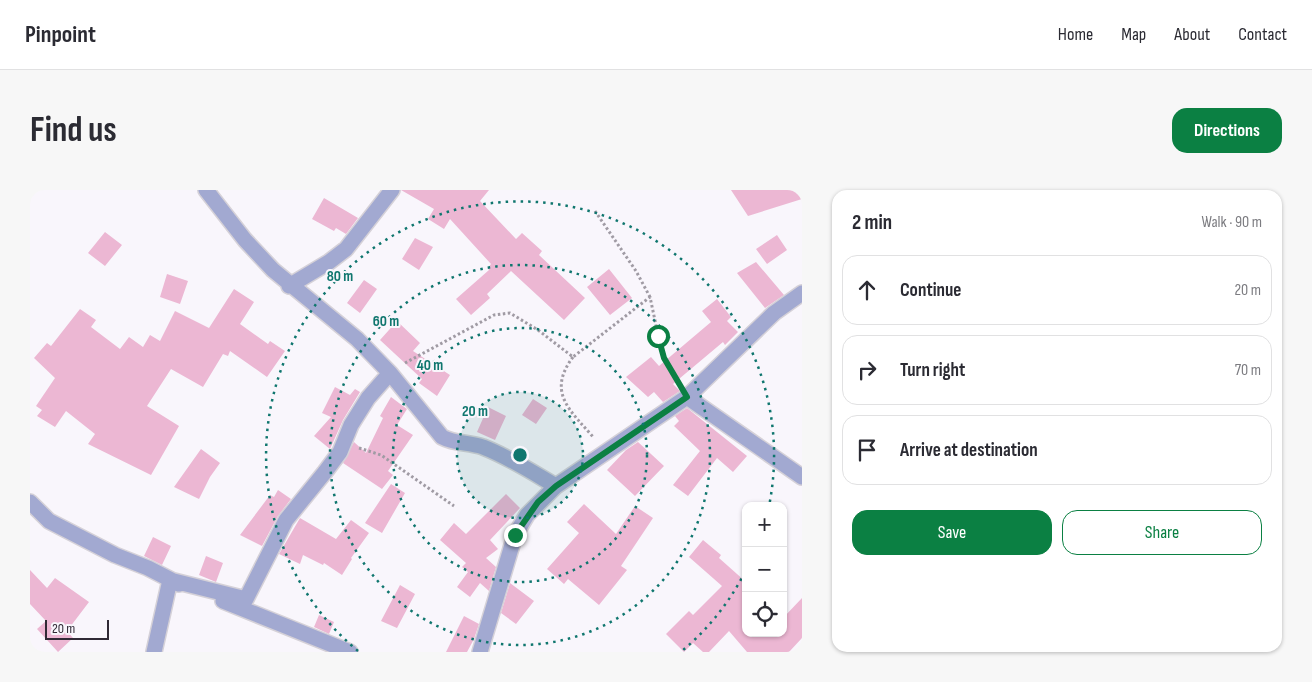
<!DOCTYPE html>
<meta charset="utf-8">
<style>
:root{--surface:#fff;--page:#f7f7f7;--text:#2b2b33;--muted:#7c7c81;--line:#e1e1e2;--accent:#0b8043}
body{margin:0;font-family:"Sofia Sans Condensed",sans-serif;background:var(--page);color:var(--text)}
.controls{position:absolute;right:15px;bottom:15px;display:grid;overflow:hidden;border-radius:10px;box-shadow:0 1px 4px #0004}
.controls button{width:45px;height:45px;display:grid;place-items:center;padding:0;border:0;border-bottom:1px solid var(--line);background:var(--surface);color:var(--text);font:25px sans-serif}
.scale{position:absolute;left:15px;bottom:12px;width:64px;box-sizing:border-box;padding-left:5px;border:2px solid #302935;border-top:0;font-size:14px;line-height:18px;white-space:nowrap;color:#302935;-webkit-text-stroke:4px #f9f6fc;paint-order:stroke}
.stop{position:absolute;width:15px;height:15px;margin:-11px;border:4px solid #0b8043;border-radius:50%;background:#fff}
.stop.end{background:#0b8043;border-color:#fff;box-shadow:0 1px 5px #0008}
.list{margin:0;padding:0;list-style:none}
h2{display:flex;justify-content:space-between;align-items:center;height:65px;margin:0;padding:0 20px;font-size:21px}
h2 small{font-size:16px;font-weight:400;color:var(--muted)}
.list li{display:grid;grid-template-columns:32px 1fr auto;gap:15px;align-items:center;box-sizing:border-box;height:70px;margin:0 10px 10px;padding:0 10px;border:1px solid var(--line);border-radius:15px}
.list b{display:block;font-size:19px;white-space:nowrap}
.list em{font-size:16px;font-style:normal;color:var(--muted)}
.actions{display:flex;gap:10px;padding:15px 20px}
.actions a{flex:1;padding:11px 0;border:1px solid var(--accent);border-radius:15px;text-align:center;font-size:18px;color:var(--accent)}
.actions .main{background:var(--accent);color:#fff}
.icon{flex:none;width:28px;height:28px;fill:none;stroke:currentColor;stroke-width:2;stroke-linecap:round;stroke-linejoin:round}
.map{position:relative;flex:none;width:772px;height:462px;overflow:hidden;border-radius:15px}
header{display:flex;align-items:center;gap:30px;box-sizing:border-box;height:70px;padding:0 25px;background:var(--surface);border-bottom:1px solid var(--line)}
header strong{font-size:24px}
nav{display:flex;gap:28px;margin-inline-start:auto;font-size:18px}
.intro{display:flex;align-items:center;justify-content:space-between;box-sizing:border-box;height:120px;padding:0 30px}
h1{margin:0;font-size:35px}
.button{padding:12px 22px;border-radius:15px;background:var(--accent);color:#fff;font-size:18px;font-weight:700}
main{display:flex;gap:30px;padding:0 30px}
aside{flex:1;background:var(--surface);border-radius:15px;box-shadow:0 1px 4px #0004}
.map>svg:first-child{display:block}
.building{fill:#ecb7d3}
.lines{fill:none;stroke-linecap:round;stroke-linejoin:round}
.minor-casing{stroke:#d5d1d8;stroke-width:18}
.path{stroke:#a09ba4;stroke-width:3;stroke-dasharray:2.5 2.5;stroke-linecap:butt}
.minor{stroke:#a2a9d1;stroke-width:15}
.route{stroke:#0b8043;stroke-width:6}
.ring{fill:none;stroke:#0f766e;stroke-width:2.5;stroke-dasharray:2.5 5}
.centre{fill:#0f766e;stroke:#f9f6fc;stroke-width:2.5}
.ring-label{font-size:15px;text-anchor:middle;font-weight:bold;fill:#0f766e;stroke:#f9f6fc;stroke-width:4;stroke-linejoin:round;paint-order:stroke}
</style>
<header>
<strong>Pinpoint</strong>
<nav><a>Home</a><a>Map</a><a>About</a><a>Contact</a></nav>
</header>
<div class="intro"><h1>Find us</h1><a class="button">Directions</a></div>
<main>
<div class="map">
<svg width="772" height="462" viewBox="0 0 772 462">
<rect width="100%" height="100%" fill="#f9f6fc"/>
<path class="building" d="M371,0h88l-9,11 36,38 6,-6 20,18 -3,4 46,43 -21,22 -53,-49 -24,23 3,4 -19,17 -15,-16 33,-29 -1,-2 3,-4 -41,-45 -6,10 -16,-10 6,-10z
M701,0h71v9l-54,17z
M294,8l34,20 -12,16 -10,-6 -2,3 -22,-12z
M75,42l17,13 -17,21 -17,-13z
M747,45l10,15 -20,14 -11,-15z
M385,48l18,9 -14,23 -17,-11z
M726,72l28,33 -19,13 -28,-35z
M579,79l23,29 -22,17 -23,-28z
M137,84l21,7 -8,23 -20,-7z
M334,90l13,9 -17,24 -13,-10z
M204,99l20,13 -14,22 28,20 2,-3 15,10 -18,26 -37,-26 -2,5 -5,-2 -20,33 -32,-18 -24,37 32,20 -28,49 -63,-31 7,-10 -29,-23 -11,16 -18,-11 5,-6 -6,-4 19,-28 -21,-20 13,-15 4,3 29,-37 16,11 -5,7 29,22 9,-12 14,10 7,-12 10,6 15,-30 34,17z
M687,109l14,18 -4,4 11,11 -13,13 -2,-3 -50,42 7,7 -17,11 -9,-10 -6,5 -22,-20 25,-20 8,9 52,-44 -9,-11z
M367,131l23,22 -7,8 37,24 -13,21 -18,-13 3,-4 -42,-39z
M305,197l15,8 5,-6 5,3 -17,28 -13,29 -16,-13 17,-19 -9,-4z
M361,207l16,12 -10,16 16,10 -25,36 5,4 -11,14 -39,-26 11,-21 12,11 17,-35 -3,-2z
M503,209l14,9 -11,16 -14,-9z
M458,217l18,9 -11,24 -18,-8z
M657,218l60,48 -14,16 -16,-14 -29,38 -15,-11 27,-34 -26,-25 5,-5 -4,-5z
M608,252l26,24 -29,30 -28,-26 19,-20z
M171,259l19,14 -10,14 -11,22 -25,-12z
M361,294l14,9 -23,40 -17,-10z
M248,300l13,9 -13,17 -16,30 -22,-11 30,-40 4,2z
M476,304l14,14 -30,32 8,9 -12,9 10,9 -7,24 -9,-8 -10,14 -13,-10 11,-15 -6,-5 4,-4 -26,-23 14,-17 12,11z
M554,314l32,30 19,-28 18,12 -32,48 6,4 -28,35 -31,-26 -4,5 -17,-15 32,-36 -12,-11z
M270,328l36,21 15,-19 18,13 -18,25 1,1 -10,16 -18,-12 -1,2 -20,-10 -3,9 -21,-10z
M123,347l18,9 -9,19 -18,-9z
M673,350l18,15 -2,3 27,24v51h37v-15l19,-20v40l-13,14h-42l-18,-21 -20,21h-6l-10,-9 -9,9 -18,-18 23,-23 4,4 29,-29 -33,-29z
M176,366l17,7 -7,19 -17,-7z
M0,380l17,18 8,-10 34,24 -22,29 6,7 -15,14 -21,-23 9,-8 -16,-17z
M480,393l24,18 -18,23 -15,-11z
M370,395l15,9 -18,34 -16,-7z
M289,425l15,7 -5,12 -15,-7z
M434,426l15,8 -5,15 -7,13h-21z"/>
<g class="lines">
<defs>
<path id="minor" d="M176,0l39,50 28,30 84,69 33,34 52,64c13,7 26,5 41,10 26,10 49,25 73,39
M259,96l40,-24 17,-13 46,-59
M657,207l87,-84 28,-20
M0,312l19,19 66,34 33,13 31,16
M193,411l127,51
M124,462l16,-72 76,19 40,-79 39,-48 15,-20 11,-27 17,-27 22,-25
M450,462l35,-117 12,-20 29,-29 131,-89 115,80"/>
</defs>
<use href="#minor" class="minor-casing"/>
<path class="path" d="M565,21l41,60 14,26
M543,167c-27,36 -2,54 21,81
M375,173l89,-48 16,-2 28,17 35,27 77,-60 13,61 15,25
M329,258l22,7 73,51"/>
<use href="#minor" class="minor"/>
</g>
<g class="lines">
<path class="route" d="M485,345l23,-33 18,-16 131,-89 -23,-39 -6,-22"/>
</g>
<circle cx="490" cy="265" r="63" fill="#0f766e" fill-opacity=".12"/>
<g class="ring">
<circle cx="490" cy="265" r="63"/>
<circle cx="490" cy="265" r="127"/>
<circle cx="490" cy="265" r="190"/>
<path d="M715 382A254 254 0 0 1 652 461M328 461A254 254 0 1 1 739 316"/>
</g>
<circle cx="490" cy="265" r="8" class="centre"/>
<g class="ring-label">
<text x="310" y="91">80 m</text>
<text x="356" y="136">60 m</text>
<text x="400" y="180">40 m</text>
<text x="445" y="226">20 m</text>
</g>
</svg>
<div class="controls">
<button>+</button>
<button>−</button>
<button><svg class="icon" aria-label="locate" viewBox="0 0 24 24"><circle cx="12" cy="12" r="6"/><path d="M12 2v4M12 18v4M2 12h4M18 12h4"/></svg></button>
</div>
<div class="scale">20 m</div>
<div class="stop" style="left:628px;top:146px"></div>
<div class="stop end" style="left:485px;top:345px"></div>
</div>
<aside>
<h2>2 min<small>Walk · 90 m</small></h2>
<ul class="list">
<li><svg class="icon" aria-label="ahead" viewBox="0 0 24 24"><path d="M12 20V5M6 11l6-6 6 6"/></svg><div><b>Continue</b></div><em>20 m</em></li>
<li><svg class="icon" aria-label="right" viewBox="0 0 24 24"><path d="M7 20v-9h11M14 6l5 5-5 5"/></svg><div><b>Turn right</b></div><em>70 m</em></li>
<li><svg class="icon" aria-label="arrive" viewBox="0 0 24 24"><path d="M6 21V4h12l-3 4 3 4H6"/></svg><div><b>Arrive at destination</b></div></li>
</ul>
<div class="actions"><a class="main">Save</a><a>Share</a></div>
</aside>
</main>
